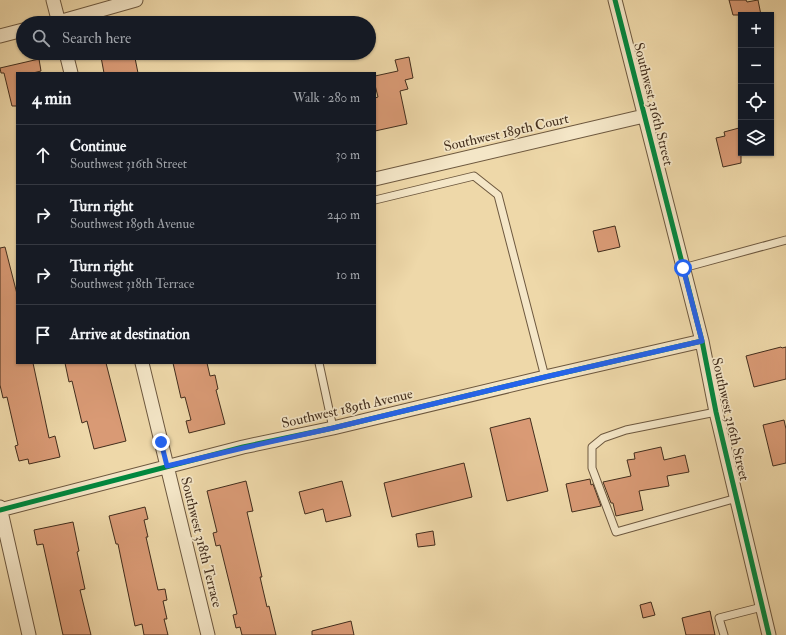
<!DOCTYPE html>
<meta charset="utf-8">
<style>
:root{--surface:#171b24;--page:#242831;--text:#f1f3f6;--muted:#9ea1a6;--line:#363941}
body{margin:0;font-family:"IM FELL Double Pica",serif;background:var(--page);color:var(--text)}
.controls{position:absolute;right:12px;top:12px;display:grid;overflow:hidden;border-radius:0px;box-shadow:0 1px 3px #0004}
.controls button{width:36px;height:36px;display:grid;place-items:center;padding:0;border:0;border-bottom:1px solid var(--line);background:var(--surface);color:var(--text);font:20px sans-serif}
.stop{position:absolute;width:12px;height:12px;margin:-9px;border:3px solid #2563eb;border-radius:50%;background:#fff}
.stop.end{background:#2563eb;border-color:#fff;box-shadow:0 1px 4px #0008}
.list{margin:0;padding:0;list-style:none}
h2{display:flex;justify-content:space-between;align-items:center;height:52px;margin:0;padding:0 16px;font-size:17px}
h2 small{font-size:13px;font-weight:400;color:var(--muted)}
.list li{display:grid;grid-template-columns:26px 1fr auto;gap:12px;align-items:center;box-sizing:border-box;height:60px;padding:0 16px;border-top:1px solid var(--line)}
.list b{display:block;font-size:15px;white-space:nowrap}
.list p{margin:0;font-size:13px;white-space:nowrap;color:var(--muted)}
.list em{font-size:13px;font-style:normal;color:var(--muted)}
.icon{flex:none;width:22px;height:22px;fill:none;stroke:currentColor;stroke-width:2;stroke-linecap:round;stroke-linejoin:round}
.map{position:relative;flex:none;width:786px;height:635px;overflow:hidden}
.search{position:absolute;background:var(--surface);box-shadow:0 1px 3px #0004;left:16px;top:16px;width:360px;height:44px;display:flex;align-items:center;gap:10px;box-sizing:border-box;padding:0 14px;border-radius:22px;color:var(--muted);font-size:15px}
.panel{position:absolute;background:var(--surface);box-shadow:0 1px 3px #0004;left:16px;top:72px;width:360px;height:292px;border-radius:0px}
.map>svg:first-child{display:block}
.building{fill:#d99a75;stroke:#422d1c}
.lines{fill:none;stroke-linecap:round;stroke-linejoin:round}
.lane-casing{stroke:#6d583f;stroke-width:9}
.street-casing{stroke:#6d583f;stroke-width:15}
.lane{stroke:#f4e6c7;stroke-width:7}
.street{stroke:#f4e6c7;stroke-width:13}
.cycleway-casing{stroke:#f4e6c7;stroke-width:8}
.cycleway{stroke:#00873e;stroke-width:5}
.route{stroke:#2563eb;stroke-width:5}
.labels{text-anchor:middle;stroke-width:3.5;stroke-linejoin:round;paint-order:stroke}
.street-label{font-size:14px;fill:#422d1c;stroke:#f4e6c7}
</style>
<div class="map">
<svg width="786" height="635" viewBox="0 0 786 635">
<rect width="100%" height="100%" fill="#eed8a9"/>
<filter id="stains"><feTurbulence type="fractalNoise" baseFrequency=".005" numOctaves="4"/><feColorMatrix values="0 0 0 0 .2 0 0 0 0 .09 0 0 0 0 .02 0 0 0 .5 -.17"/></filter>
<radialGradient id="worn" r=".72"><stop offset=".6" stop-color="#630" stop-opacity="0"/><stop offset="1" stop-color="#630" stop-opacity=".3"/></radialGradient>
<path class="building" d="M729,0h17l1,2 11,-2 3,15h-28z
M109,53h25l4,20h-34l-3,-16 9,-2z
M409,57l4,21 -8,2 3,9 -8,2 7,33 -32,7v-33l3,-1 -3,-12v-9l23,-5 -3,-11z
M39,59l2,12 -8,2h-16v33h-5l-8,-33h-3l-1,-5z
M739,128l2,8v27l-18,4 -7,-29 9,-2 -1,-4z
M615,226l5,21 -22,5 -5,-21z
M5,247l12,47v69h16l16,75 6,-2 5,21 -31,7 -1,-5 -9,2 -4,-15 3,-1 -11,-48 -4,1 -3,-13v-137z
M781,347l1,1 4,-1v32l-32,8 -8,-31z
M65,363h41l20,78 -32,8 -7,-28 -5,2 -10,-42 -3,1z
M173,363h34l3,13 5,-1 3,14 -2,1 9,34 -36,9 -3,-12 5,-1 -6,-23 -4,1z
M530,418l18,73 -41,10 -17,-73z
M784,420l2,9v34l-13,3 -10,-41z
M661,447l3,13 21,-5 4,17 -22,4 2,10 -30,5 4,19 -27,6 -3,-13h-2l-8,-21 28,-6 -4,-16 8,-1 -1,-6z
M464,463l8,34 -80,20 -8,-34z
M590,479l1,6 2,-1 8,22 -29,6 -6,-28z
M246,481l7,30 -6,1 15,65h-2l7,30 2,-1 7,29h-34l-2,-8 -4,1 -3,-13 4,-1 -17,-69 -4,1 -3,-13 4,-1 -10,-41z
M342,481l9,35 -25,6 -3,-13 -18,5 -6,-22z
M145,507l3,12 -4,1 4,17h-2l12,53 7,-1 2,11 -4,1 4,18h-3l4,16h-24l-2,-11 -7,2 -17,-82h-2l-7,-28z
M73,522l6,29 -2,1 8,37 -5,1 11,45h-28l-20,-91 -6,1 -3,-15z
M433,531l2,14 -17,2 -2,-13z
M651,602l4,13 -12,3 -3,-13z
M710,611l5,24h-29l-4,-17z
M351,621l3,14h-42v-4z"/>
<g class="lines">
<defs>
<path id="lane" d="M375,200l99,-24 24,19 47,182
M683,268l103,-28
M319,363l14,65
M716,412l-90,18 -23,8 -11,9v21l24,64 121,-34
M724,635l-5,-17 43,-11"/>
<path id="street" d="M53,0l6,23
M615,0l87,341 14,71 53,223
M55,23l81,-23
M0,36l23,-6
M66,53l5,20
M375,179l269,-63
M142,363l66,272
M0,507l29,128
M0,510l243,-63 90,-19 212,-51 157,-36"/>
</defs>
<use href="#lane" class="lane-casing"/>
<use href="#street" class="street-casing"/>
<use href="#lane" class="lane"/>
<use href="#street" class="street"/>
<defs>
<path id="cycleway" d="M615,0l87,341 14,71 53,223
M0,510l243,-63 90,-19 212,-51 157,-36"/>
</defs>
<use href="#cycleway" class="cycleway-casing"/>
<use href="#cycleway" class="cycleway"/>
</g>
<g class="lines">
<path class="route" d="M161,442l6,24 76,-18 90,-20 212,-51 157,-36 -19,-73"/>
</g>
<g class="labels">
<g class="street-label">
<text transform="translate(654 104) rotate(76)" y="5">Southwest 316th Street</text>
<text transform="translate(506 132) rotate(-13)" y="5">Southwest 189th Court</text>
<text transform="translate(347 408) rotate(-13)" y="5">Southwest 189th Avenue</text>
<text transform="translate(731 419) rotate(77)" y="5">Southwest 316th Street</text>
<text transform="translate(202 542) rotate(76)" y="5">Southwest 318th Terrace</text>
</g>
</g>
<rect width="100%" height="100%" filter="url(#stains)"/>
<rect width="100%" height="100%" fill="url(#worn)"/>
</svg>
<div class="controls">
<button>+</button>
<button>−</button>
<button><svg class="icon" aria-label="locate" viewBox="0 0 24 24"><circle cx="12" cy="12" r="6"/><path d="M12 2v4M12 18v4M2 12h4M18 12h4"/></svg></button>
<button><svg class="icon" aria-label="layers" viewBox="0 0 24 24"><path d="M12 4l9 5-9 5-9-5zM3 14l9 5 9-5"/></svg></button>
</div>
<div class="stop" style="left:683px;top:268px"></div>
<div class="stop end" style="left:161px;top:442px"></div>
<div class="search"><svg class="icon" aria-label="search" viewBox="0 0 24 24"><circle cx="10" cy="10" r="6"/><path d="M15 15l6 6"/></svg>Search here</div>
<section class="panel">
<h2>4 min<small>Walk · 280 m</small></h2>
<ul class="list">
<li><svg class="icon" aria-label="ahead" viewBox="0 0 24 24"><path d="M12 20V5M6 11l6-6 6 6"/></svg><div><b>Continue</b><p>Southwest 316th Street</p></div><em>30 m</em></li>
<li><svg class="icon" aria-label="right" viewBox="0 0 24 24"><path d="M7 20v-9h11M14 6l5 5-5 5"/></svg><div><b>Turn right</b><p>Southwest 189th Avenue</p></div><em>240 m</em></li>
<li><svg class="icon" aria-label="right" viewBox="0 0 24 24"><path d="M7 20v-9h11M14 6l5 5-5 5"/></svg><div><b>Turn right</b><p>Southwest 318th Terrace</p></div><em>10 m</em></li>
<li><svg class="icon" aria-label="arrive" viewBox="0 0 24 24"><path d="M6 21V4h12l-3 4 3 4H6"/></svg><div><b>Arrive at destination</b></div></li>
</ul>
</section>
</div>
